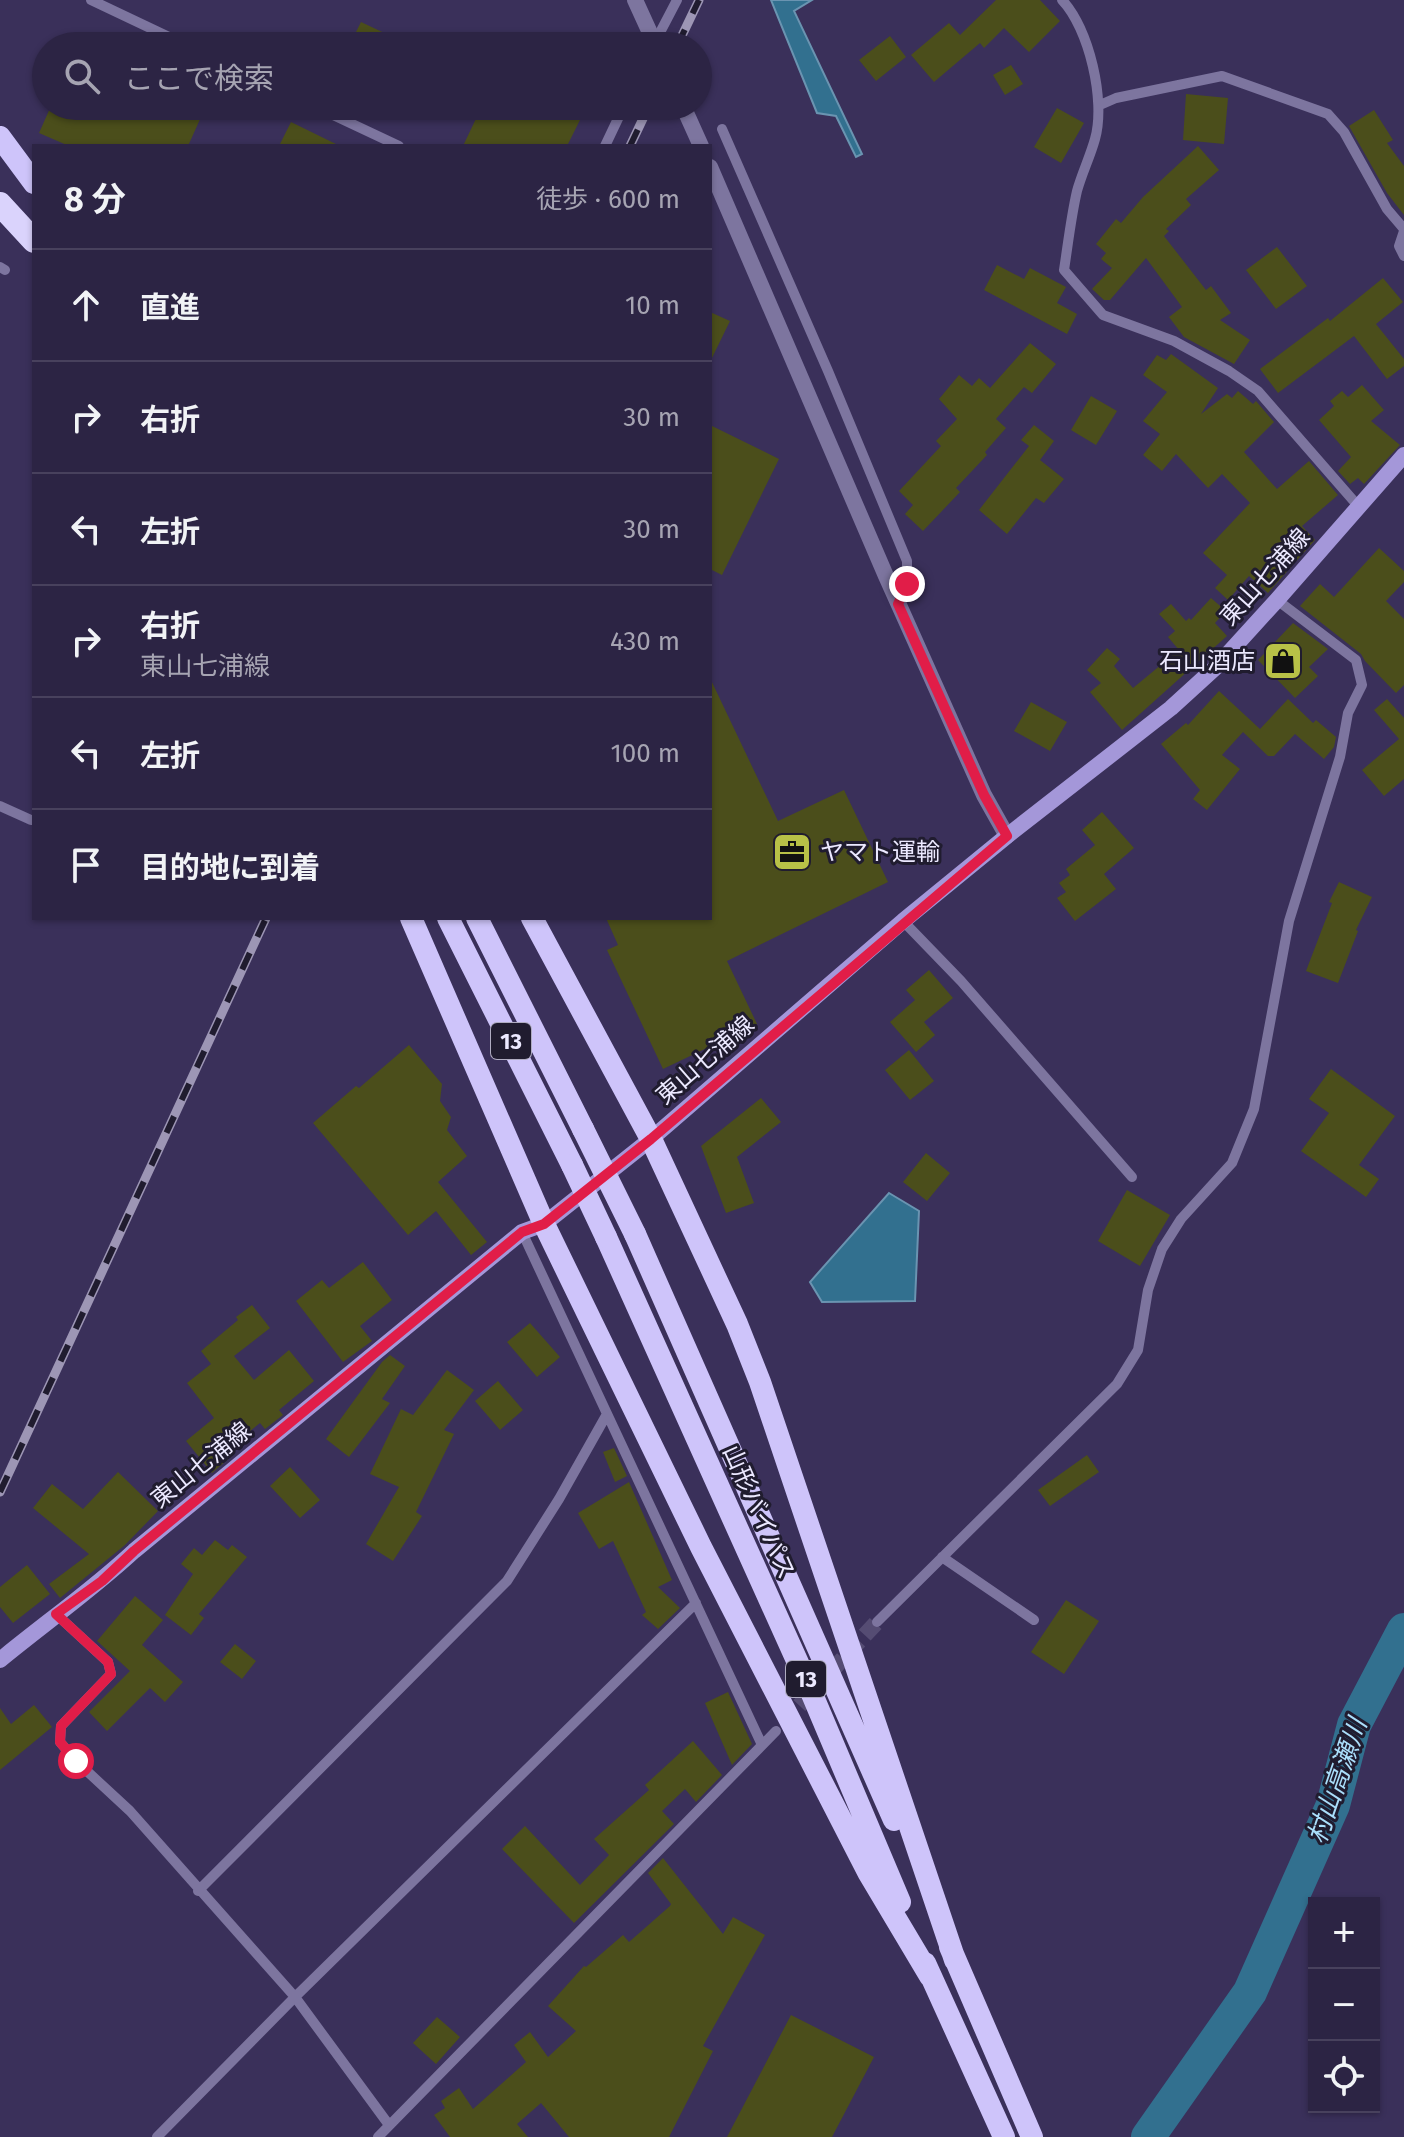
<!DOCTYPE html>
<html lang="ja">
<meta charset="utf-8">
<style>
:root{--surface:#2c2444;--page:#342c4b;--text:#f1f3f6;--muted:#a6a4b2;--line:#48415d}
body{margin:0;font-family:"Fira Sans","Noto Sans JP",sans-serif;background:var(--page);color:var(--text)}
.controls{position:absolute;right:24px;bottom:24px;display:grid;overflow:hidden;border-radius:0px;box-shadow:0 2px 6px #0004}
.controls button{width:72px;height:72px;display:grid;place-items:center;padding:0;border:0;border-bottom:2px solid var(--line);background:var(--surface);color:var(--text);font:40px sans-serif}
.stop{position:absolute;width:24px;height:24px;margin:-18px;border:6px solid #e11d48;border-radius:50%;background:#fff}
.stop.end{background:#e11d48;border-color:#fff;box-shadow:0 2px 8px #0008}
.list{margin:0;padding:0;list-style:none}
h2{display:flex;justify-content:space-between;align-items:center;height:104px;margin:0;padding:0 32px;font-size:34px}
h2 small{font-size:26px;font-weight:400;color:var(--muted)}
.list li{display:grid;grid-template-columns:52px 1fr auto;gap:24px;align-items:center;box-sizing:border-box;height:112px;padding:0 32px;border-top:2px solid var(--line)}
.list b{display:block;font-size:30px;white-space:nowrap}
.list p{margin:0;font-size:26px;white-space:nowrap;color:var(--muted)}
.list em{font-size:26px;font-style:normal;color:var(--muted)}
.icon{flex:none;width:44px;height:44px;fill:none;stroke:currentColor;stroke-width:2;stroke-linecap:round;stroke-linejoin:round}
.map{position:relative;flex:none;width:1404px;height:2137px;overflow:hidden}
.search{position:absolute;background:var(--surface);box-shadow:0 2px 6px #0004;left:32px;top:32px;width:680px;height:88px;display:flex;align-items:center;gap:20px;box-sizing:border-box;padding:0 28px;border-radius:44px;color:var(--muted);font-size:30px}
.panel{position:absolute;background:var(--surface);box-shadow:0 2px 6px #0004;left:32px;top:144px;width:680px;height:776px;border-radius:0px}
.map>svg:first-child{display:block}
.water{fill:#32708f;stroke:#6a94b1;stroke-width:2}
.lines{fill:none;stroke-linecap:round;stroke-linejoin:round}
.river{stroke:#32708f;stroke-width:34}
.building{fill:#4b4e1b}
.minor-tunnel{stroke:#554c73;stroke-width:16;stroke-dasharray:16 8;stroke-linecap:butt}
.service{stroke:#7d759f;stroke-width:10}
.tertiary{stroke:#7d759f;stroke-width:16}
.secondary{stroke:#a497d9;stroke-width:16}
.trunk{stroke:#cec4fa;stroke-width:22}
.motorway{stroke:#dad3fc;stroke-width:24}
.rail-casing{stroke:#9d96b5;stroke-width:9}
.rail{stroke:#201c2f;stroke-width:6;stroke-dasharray:18;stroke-linecap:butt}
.tertiary-bridge{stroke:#7d759f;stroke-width:16}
.trunk-bridge{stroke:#cec4fa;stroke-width:22}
.route{stroke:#e11d48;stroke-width:10}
.labels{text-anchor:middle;stroke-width:6;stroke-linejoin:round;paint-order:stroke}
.shield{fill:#201c2f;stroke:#afacc1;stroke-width:2}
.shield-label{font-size:22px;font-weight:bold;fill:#ece9ff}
.street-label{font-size:24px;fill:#ece9ff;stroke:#201c2f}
.poi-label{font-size:24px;fill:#ece9ff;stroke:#201c2f;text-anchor:end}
.water-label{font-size:26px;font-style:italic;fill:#aadefa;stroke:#201c2f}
</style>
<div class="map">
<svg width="1404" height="2137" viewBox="0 0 1404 2137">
<rect width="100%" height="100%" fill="#3a305a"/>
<path class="water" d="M771,0h41l-18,11 68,143 -6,3 -20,-41 -19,-3z
M889,1193l30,18 -4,90 -93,1 -12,-20z"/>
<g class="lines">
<path class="river" d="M1148,2137l102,-145 83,-187 21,-80 50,-95"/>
</g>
<path class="building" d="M996,0h44l20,21 -31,31 -25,-24 -20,20 -4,-5 -46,39 -23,-27 38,-32 11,12z
M361,22l51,24h-63z
M890,36l16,21 -30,24 -17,-21z
M1011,65l12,19 -18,11 -12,-20z
M1186,94l42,4 -4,46 -41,-4z
M51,106h155l-18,40h-119l-30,-13z
M482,106h105l-20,40h-104z
M1057,108l27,15 -23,40 -27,-16z
M1374,110l19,30 -6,3 17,23v49l-17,-22 -38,-67z
M291,122l49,24h-61z
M1198,146l21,24 -33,29 5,6 -25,24 3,2 -5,5 42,54 5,-4 20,27 -11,7 30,20 -16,24 -50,-27 -15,-20 13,-10 -36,-49 -36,42h-6l-12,-11 20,-21 -11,-9 5,-6 -10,-9 20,-25 5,4 22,-26z
M1277,247l30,39 -31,23 -30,-39z
M997,265l27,14 6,-11 36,19 -9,16 20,11 -10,20 -83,-44z
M1383,278l20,24 -27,22 28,35v7l-17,13 -33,-43 -76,57 -18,-24 68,-51 2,3z
M710,312l20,9 -20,41z
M1030,343l26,21 -24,29 -8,-6 -28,32 10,9 -21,24 2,3 -31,33 4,4 -37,39 -18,-17 8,-9 -14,-14 42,-45 -5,-5 21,-22 -18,-20 20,-24 13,11 7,-8 11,10z
M1171,354l47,34 -17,26 26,-20 5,4 6,-7 15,13 3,-3 18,21 -30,30 33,37 32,-28 29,34 -36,31 13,14 -47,53 -19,-17 -21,24 -13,-12 12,-13 -24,-22 47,-50 -28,-29 -14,14 -32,-34 -14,17 -19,-16 17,-21 -17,-13 24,-29 -24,-17 14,-20 9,5z
M1362,385l22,25 -13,11 29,24 -36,39 -6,-6 -8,6 -12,-13 13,-14 -32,-37 15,-14 -4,-5 12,-10 6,6z
M1091,396l26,15 -21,34 -25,-15z
M710,425l69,34 -57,116 -12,-6z
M1034,425l20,16 -14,19 24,19 -20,24 -8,-5 -29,36 -28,-24 50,-64 -8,-6z
M1379,548l25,23v11l-18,19 18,18v66l-8,8 -31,-32 -4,-7 -61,-48 20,-22 14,13z
M1211,598l15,13 -11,12 12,13 -105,94 -32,-38 11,-9 -14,-13 20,-22 13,11 -6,7 19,22 46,-38 -11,-13 7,-6 -16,-17 12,-10 15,17 3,-3 2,2z
M1293,623l35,26 -19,18 9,9 -23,22 -37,-38z
M710,678l68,143 66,-31 44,92 -161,79 30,63 -94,45 -56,-119 11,-5 -12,-27h104z
M1219,691l41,38 28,-30 25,24 3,-3 20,17 -2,10 -10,12 -29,-25 -21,22h-6l-25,-24 -21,23 18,14 -33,41 -14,-11 7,-9 -39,-46 25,-21 2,2z
M1387,699l17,19v61l-20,17 -22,-26 37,-31 -25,-29z
M1031,702l36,20 -17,29 -36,-20z
M1102,812l32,36 -30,26 12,15 -41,32 -18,-23 9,-6 -7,-9 11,-8 -4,-6 29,-24 -13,-15z
M1339,882l33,15 -16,33 2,1 -20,52 -32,-12 26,-68 -3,-1z
M929,970l24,28 -29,24 11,13 -19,17 -26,-30 25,-22 -9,-10z
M409,1045l33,39 -2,17 11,16 -4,13 20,26 -29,26 49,60 -16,13 -35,-44 -28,24 -95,-112 43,-37 3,2z
M909,1050l25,31 -24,19 -25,-30z
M1331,1069l64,47 -36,49 20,14 -13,18 -65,-46 28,-38 -20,-14z
M761,1098l20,24 -44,35 17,46 -28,10 -25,-67z
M926,1153l24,20 -23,28 -24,-19z
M1127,1190l43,25 -30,51 -42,-25z
M363,1262l29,38 -32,26 12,15 -29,21 -47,-61 26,-21 7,8z
M252,1305l18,23 -36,28 20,24 35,-30 25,31 -35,29 4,5 -18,14 -5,-6 -31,25 5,6 -22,19 -26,-32 28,-23 -27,-35 24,-19 -10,-13 37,-31 -2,-3z
M530,1323l30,34 -23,20 -30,-35z
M390,1355l15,11 -23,33 8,4 -41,54 -23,-18 56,-77z
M447,1370l27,20 -30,40 10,4 -38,78 6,4 -29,45 -27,-17 33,-57 -29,-13 31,-65 12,6z
M498,1381l25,29 -23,20 -25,-29z
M614,1448l13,28 -12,6 -12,-30z
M1087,1455l12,17 -49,34 -12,-16z
M290,1467l30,33 -20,18 -30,-32z
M118,1472l40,39 -33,34 -65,53 -11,-14 40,-30 -56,-46 19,-24 31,25z
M629,1482l43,98 -14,7 22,21 -22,21 -16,-14 4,-3 -33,-71 -14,8 -21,-36z
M215,1540l13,10 4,-5 15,12 -48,57 5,4 -13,17 -26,-20 28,-41 -12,-10 13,-16 8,7z
M27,1565l23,29 -37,29 -13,-16v-20z
M135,1596l28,24 -21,25 41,37 -18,20 -15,-14 -43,43 -18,-19 41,-41 -33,-30z
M1066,1600l33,21 -35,53 -33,-22z
M235,1644l21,17 -14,18 -22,-17z
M728,1692l24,52 -20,21 -27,-62z
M34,1705l18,22 -52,43v-62l11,16z
M693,1741l29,34 -26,27 -11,-13 -23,22 12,13 -100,99 -72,-74 23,-23 55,59 29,-30 -15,-16 55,-49 -4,-5z
M663,1858l60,76 10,-17 32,18 -62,111 10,5 -44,86h-100l-28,-34 -24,21 11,13h-78l-16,-22 11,-7 -4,-7 18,-13 14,21 53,-47 -12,-17 16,-13 18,25 28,-26 -28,-25 36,-40 2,1 37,-32 6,7 41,-36 1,-2 -23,-31z
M791,2015l83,42 -42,80h-105z
M437,2017l23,20 -24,27 -23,-21z"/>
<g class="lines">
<path class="minor-tunnel" d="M783,1723l94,-101"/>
<path class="service" d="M91,0l97,46
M1062,0c27,28 44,101 33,139 -5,18 -13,34 -18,52 -6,26 -9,53 -13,79l39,45 71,26 55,30 29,20 101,116
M654,44l23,-44
M1100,105l16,-7 106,-22 106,38 16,18 43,77 17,20
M314,106l85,40
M722,129l106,242 79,190v23l-9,20
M605,146l19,-40
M1404,231l-5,15 5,10
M0,267l5,3
M0,806l31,14
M903,921l58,60 171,196
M522,1232l240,513
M942,1557l92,63
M56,1614l52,48 3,12 -50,52 -1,16 16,19 54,50 165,186 94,128
M877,1622l240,-238 21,-34 10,-60 14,-41 19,-30 51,-56 22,-54 35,-188 51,-164 8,-44 14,-28 -6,-25 -79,-60
M198,1891l309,-310 52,-82 48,-85
M157,2137l138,-140 401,-394
M378,2137l398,-406"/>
<path class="tertiary" d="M683,106l18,40
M710,167l176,409 98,219 23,41"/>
<path class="secondary" d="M0,1660c45,-37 92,-70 134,-109l388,-319 22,-8 107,-85 252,-218 104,-85 164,-128 45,-41 61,-67 127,-145"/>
<path class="trunk" d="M0,137l34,46
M411,918l133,306 157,323 167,325 62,104
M448,918l124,247
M477,918l106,211
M532,918l119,221 86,185 23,58 195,578
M635,1234l259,586
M606,1237l206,457 88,208
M950,1947l82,190
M925,1963l79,174"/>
<path class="motorway" d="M0,204l34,37"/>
<defs>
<path id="rail" d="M677,46l22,-46
M630,146l19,-40
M0,1492l266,-574"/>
</defs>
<use href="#rail" class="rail-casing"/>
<use href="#rail" class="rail"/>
<path class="tertiary-bridge" d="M635,0l21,46"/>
<path class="trunk-bridge" d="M583,1129l52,105
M572,1165l34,72"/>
</g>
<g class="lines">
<path class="route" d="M76,1761l-16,-19 1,-16 50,-52 -3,-12 -52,-48 46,-33 32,-30 388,-319 22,-8 107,-85 356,-303 -23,-41 -86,-191 9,-20"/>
</g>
<defs>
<symbol id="shop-square" viewBox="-11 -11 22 22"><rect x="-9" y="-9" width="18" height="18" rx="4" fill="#b8c147" stroke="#201c2f"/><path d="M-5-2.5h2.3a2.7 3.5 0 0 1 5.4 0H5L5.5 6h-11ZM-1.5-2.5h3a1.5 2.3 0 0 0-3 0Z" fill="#111"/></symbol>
<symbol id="office-square" viewBox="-11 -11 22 22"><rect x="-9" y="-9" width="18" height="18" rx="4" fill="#b8c147" stroke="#201c2f"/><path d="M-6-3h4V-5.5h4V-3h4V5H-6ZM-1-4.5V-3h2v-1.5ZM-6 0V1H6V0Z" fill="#111"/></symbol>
</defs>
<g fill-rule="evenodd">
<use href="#shop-square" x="1261" y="639" width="44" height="44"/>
<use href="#office-square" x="770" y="830" width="44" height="44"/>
</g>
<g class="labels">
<g class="shield">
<rect x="491" y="1023" width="40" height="36" rx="6"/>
<rect x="786" y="1661" width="40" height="36" rx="6"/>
</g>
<g class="shield-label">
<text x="511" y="1049">13</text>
<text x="806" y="1687">13</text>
</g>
<g class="street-label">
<text transform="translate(1265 577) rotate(-48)" y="8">東山七浦線</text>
<text transform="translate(705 1060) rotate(-41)" y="8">東山七浦線</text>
<text transform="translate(201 1465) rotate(-39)" y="8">東山七浦線</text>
<text transform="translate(759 1512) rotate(66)" y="8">山形バイパス</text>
</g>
<g class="poi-label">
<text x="1255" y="669">石山酒店</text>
<text x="820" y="860" text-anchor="start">ヤマト運輸</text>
</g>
<g class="water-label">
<text transform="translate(1337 1781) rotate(-71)" y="9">村山高瀬川</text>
</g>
</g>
</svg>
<div class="controls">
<button>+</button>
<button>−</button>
<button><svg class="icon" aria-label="locate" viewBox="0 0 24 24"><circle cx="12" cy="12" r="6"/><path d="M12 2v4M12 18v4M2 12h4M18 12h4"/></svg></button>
</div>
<div class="stop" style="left:76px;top:1761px"></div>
<div class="stop end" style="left:907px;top:584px"></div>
<div class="search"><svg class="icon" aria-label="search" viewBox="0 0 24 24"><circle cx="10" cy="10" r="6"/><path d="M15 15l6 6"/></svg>ここで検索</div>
<section class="panel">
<h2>8 分<small>徒歩 · 600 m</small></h2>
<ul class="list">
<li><svg class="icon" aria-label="ahead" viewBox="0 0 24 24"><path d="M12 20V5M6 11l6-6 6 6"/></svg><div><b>直進</b></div><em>10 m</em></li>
<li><svg class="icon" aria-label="right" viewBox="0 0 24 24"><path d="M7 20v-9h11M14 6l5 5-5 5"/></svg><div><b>右折</b></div><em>30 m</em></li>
<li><svg class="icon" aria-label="left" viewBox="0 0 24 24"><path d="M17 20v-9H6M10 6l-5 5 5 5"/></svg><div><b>左折</b></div><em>30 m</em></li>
<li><svg class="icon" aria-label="right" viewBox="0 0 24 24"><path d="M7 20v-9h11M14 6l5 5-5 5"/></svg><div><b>右折</b><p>東山七浦線</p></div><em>430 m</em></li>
<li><svg class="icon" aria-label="left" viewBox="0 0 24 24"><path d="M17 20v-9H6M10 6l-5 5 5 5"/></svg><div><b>左折</b></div><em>100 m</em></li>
<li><svg class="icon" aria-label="arrive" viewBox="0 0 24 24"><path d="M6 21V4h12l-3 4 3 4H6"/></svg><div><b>目的地に到着</b></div></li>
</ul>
</section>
</div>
